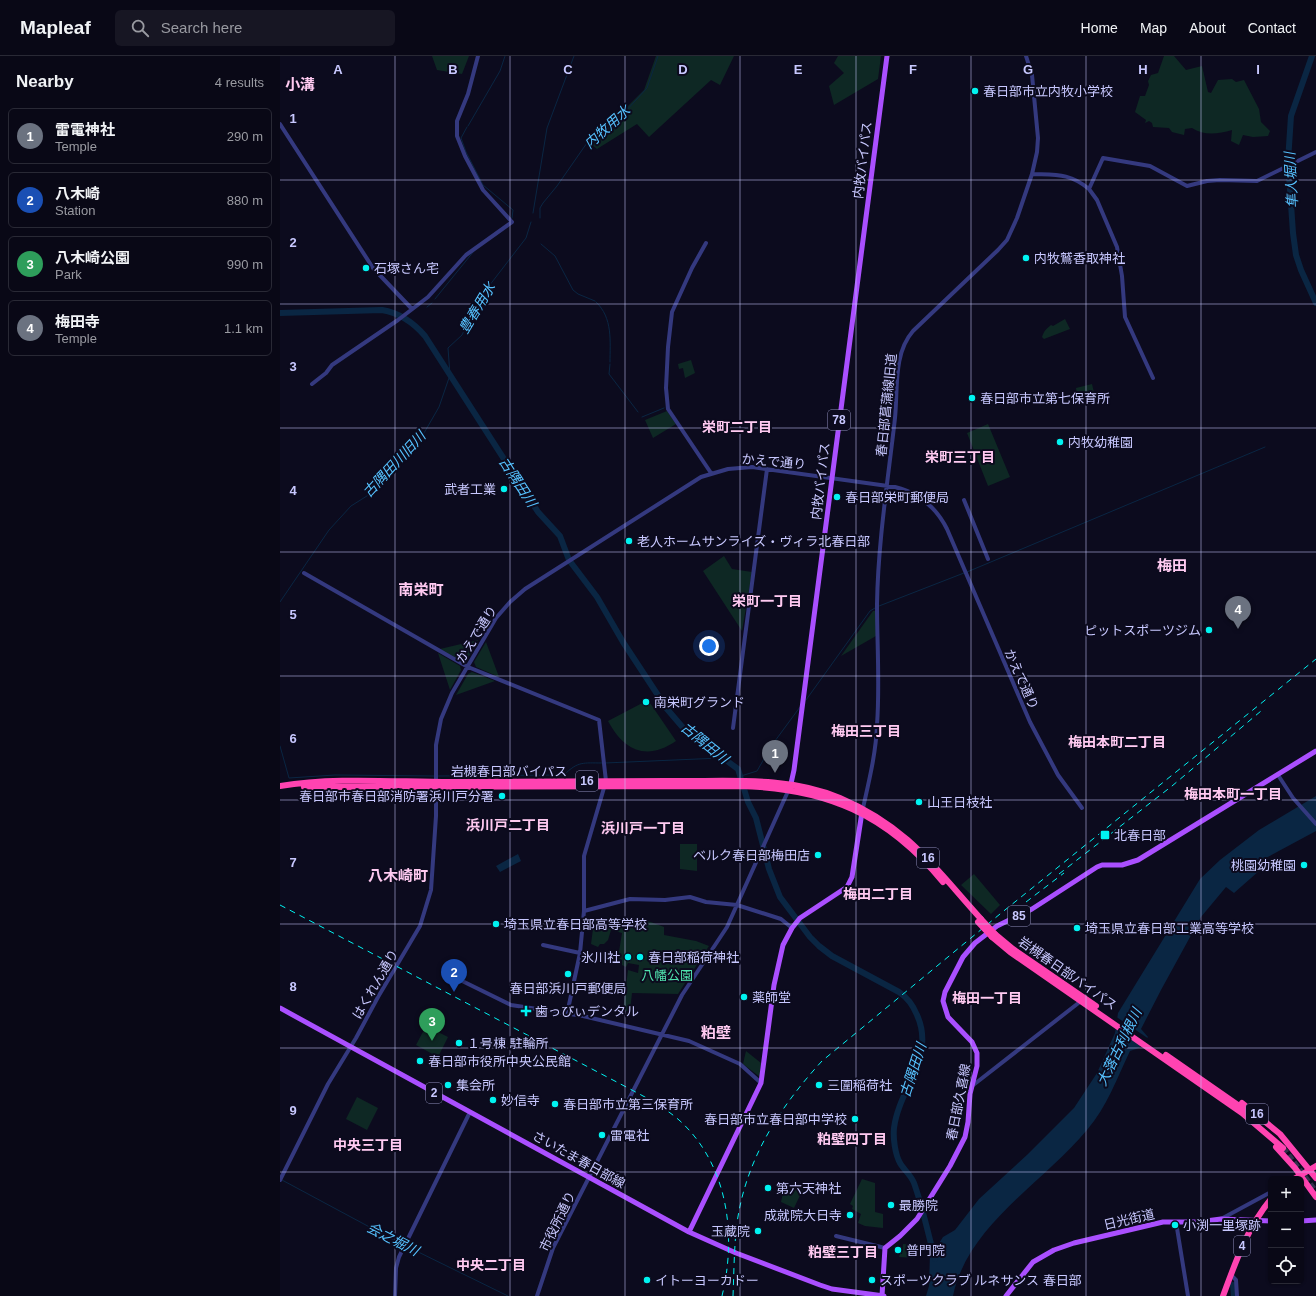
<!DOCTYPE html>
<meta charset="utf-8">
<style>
:root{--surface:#090816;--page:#171623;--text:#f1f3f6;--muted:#999aa1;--line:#292935;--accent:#0b8043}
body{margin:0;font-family:Helvetica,"Noto Sans JP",sans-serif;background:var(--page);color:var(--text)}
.controls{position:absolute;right:12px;bottom:12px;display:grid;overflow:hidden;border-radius:6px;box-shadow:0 1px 3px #0004}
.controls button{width:36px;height:36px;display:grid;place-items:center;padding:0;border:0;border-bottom:1px solid var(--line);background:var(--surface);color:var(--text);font:20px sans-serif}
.you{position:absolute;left:429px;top:590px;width:14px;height:14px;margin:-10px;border:3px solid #fff;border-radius:50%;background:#1a73e8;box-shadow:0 0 0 6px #1a73e833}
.badge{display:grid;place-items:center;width:26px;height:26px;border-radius:50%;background:var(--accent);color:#fff;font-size:13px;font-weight:700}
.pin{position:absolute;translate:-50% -33px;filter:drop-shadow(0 1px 2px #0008)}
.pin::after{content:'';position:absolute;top:21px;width:14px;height:12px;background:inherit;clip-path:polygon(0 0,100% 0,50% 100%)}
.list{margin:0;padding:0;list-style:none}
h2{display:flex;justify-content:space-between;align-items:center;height:52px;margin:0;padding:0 16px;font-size:17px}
h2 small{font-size:13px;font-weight:400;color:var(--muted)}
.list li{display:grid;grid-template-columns:26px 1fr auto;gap:12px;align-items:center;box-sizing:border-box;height:56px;margin:0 8px 8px;padding:0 8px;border:1px solid var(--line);border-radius:6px}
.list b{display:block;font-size:15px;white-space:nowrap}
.list p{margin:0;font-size:13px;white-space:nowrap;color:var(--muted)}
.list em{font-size:13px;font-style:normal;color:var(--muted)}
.icon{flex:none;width:22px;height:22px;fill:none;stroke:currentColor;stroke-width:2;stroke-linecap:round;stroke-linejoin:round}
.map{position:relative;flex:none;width:1036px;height:1240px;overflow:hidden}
header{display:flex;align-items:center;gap:24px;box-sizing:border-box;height:56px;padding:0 20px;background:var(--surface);border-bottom:1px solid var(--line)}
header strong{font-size:19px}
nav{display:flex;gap:22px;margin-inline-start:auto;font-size:14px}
.search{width:280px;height:36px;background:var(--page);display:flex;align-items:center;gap:10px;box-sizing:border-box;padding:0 14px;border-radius:6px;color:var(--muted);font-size:15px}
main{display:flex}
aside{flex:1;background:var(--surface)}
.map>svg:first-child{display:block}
.green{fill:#0e2824}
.water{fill:#0a2643}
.pier{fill:#0c0b1e}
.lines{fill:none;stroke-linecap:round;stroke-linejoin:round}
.stream{stroke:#0a2643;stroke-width:1}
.river{stroke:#0a2643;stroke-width:6}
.highway-tunnel{stroke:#32314b;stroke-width:6;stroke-dasharray:6 3;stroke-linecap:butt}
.minor{stroke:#34397f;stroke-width:4}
.major{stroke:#aa4fff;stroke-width:5}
.highway{stroke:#ff43b1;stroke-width:6}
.rail{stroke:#00f3f1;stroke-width:1;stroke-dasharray:6 5;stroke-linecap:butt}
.highway-bridge{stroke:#ff43b1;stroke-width:6}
.grid{fill:none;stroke:#c8c8ff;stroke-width:1;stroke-opacity:0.55}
.poi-dot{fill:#00f3f1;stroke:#0c0b1e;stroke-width:1.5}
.labels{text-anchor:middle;stroke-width:4;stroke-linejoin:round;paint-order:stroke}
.shield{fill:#0c0b1e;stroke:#908fbc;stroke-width:1}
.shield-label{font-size:12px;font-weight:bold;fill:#c8c8ff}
.poi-label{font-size:13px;fill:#c8c8ff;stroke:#0c0b1e;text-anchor:start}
.street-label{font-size:13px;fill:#c8c8ff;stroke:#0c0b1e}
.park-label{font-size:13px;fill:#50e2ae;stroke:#0c0b1e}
.water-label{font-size:14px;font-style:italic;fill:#56c2ff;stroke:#0c0b1e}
.neighbourhood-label{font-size:14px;font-weight:bold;fill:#ffcaf1;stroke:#0c0b1e}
.quarter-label{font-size:15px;font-weight:bold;fill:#ffcaf1;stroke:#0c0b1e}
.grid-label{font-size:13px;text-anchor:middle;font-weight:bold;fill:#c8c8ff;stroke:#0c0b1e;stroke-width:4;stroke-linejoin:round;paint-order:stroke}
</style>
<header>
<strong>Mapleaf</strong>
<div class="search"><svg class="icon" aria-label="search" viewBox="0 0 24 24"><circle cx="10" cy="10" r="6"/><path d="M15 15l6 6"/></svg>Search here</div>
<nav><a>Home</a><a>Map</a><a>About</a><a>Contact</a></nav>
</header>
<main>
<aside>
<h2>Nearby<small>4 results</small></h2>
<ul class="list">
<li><span class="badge" style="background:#6b7280">1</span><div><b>雷電神社</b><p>Temple</p></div><em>290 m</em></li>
<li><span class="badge" style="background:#1a4fb4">2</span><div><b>八木崎</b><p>Station</p></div><em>880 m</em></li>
<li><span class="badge" style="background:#2e9e5b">3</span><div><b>八木崎公園</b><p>Park</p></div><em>990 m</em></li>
<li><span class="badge" style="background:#6b7280">4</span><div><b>梅田寺</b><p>Temple</p></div><em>1.1 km</em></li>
</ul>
</aside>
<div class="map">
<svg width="1036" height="1240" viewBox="0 0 1036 1240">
<rect width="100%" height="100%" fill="#0c0b1e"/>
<path class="green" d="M152,0h37l-7,18 -25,-4z
M376,0h78l-14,29 -9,-5 -62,57 -12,-13 -40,25 -10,-8 32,-26 25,-25z
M558,0h43l-3,23 -44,26 -5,-19 15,-13 -10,-10z
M884,0h10l12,14 16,-4 6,26 3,1 7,-13 14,-1 4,3 8,-2 15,29 2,13 9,9 -2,5 -15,1 -10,-2 -4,10 -8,-4 1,-11c-14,4 -28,6 -40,-2l-7,1 -1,6 -12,-3 -3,-4 -16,-1 -1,-4 -3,-2 -4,2 1,-3 -11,-8 5,-16h5l4,-11 -1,-4 3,-6 7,-2z
M785,263l5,10 -26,10 -2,-2c2,-6 4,-8 9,-12l2,1z
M411,304l4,13 -10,5 -2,-10 -4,1 -1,-5z
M812,328l4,17 -9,3 -2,-4 -7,2 -2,-14z
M387,355l9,13 -23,14 -8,-18z
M708,368l22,53 -22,9 -21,-53z
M444,500l8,13 20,3 -10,59 -39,-60z
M593,555h3v25l-35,20z
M198,584l-11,20 -5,1 -22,-12z
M206,586l13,35 -23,-10 -2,-5z
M158,597l22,13 1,4 -11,20z
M192,616l23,9 -39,14 12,-21z
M368,644l28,41c-29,20 -52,10 -68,-20z
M400,788h17v27l-17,-2z
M694,818l26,31 -9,9 -30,-29z
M330,861c10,3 19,1 29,2 8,1 17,5 25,8v8l32,6 13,5 -31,48 -46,-1 -2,18h-7l5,-41 10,3 1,-8 -11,-2 -2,4 -4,-2v-5l-4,-2 4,-25 -11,-3 -3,10 -4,4h-4l-2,3 -7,-3 3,-23z
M146,970l22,11 -10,20 -22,-12z
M466,995l15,12 -1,14 -17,-13z
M77,1041l21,11 -11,22 -21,-11z
M582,1123l13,4v29l8,2v14l-18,-2 -7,-3 3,-9 -9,-5 1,-3 -3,-2z
M519,1129l5,2 -10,21 -13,-6 2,-9z
M623,1188l13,1 -1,13 -16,-1 1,-3h2z"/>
<path class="water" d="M1036,740v35l-63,34 6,6 -25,22 -8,-6 -25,30 -40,73 -20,39 7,8 -9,11 -9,3c-13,27 -23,56 -43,79 -43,52 -120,96 -134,166h-27l3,-10 1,-33 6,-5 7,-11 12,-7 24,-31 49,-45 46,-46 23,-35 18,-40 3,-20 82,-134 20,-19 39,-30z
M238,798l3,7 -21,11 -4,-6z"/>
<path class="pier" d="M835,960l34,23 -6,8 -29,-21z"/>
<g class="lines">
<path class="stream" d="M188,70l32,-55 5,-15
M187,71l-6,11 5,14 17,33 30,25 -1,8
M253,157l14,-85 27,-72
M260,162v-10l3,-5 14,-17 32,-46 35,-27 23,-25 11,-32
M261,188l14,12 18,34 5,4 17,7
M155,243l39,-48
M316,246c17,16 14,39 14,60
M147,251l5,-4
M330,308l-1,10 29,38
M362,361l22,-9
M687,516l298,-125
M0,546l49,-72 22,-24 19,-12 5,-6 12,-20 30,-26 7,-9 15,-26 11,-32 -2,-27 14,-13 17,-36 47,-61 5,-16
M599,550l85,-33
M526,644l64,-89 5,-3
M0,690l9,32 46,-3 99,1
M325,707l116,-5
M157,720l127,-1c14,-14 19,-12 38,-12
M461,720l16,-5 15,-26 28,-38
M2,1124l121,65
M126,1190l102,50"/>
<path class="river" d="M1032,0l-21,60 -3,45 5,72 3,22 5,15 15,33
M0,257l102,-3c18,3 31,12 43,26l113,176 22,24 9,24 28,37 26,45 44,67 18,21 53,39 10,33 8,16 13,51 11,28 30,40 9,9 13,10 67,36c9,6 14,13 18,23 19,42 -18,73 -23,113 -1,10 1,26 6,35 4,7 11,12 14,20 9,25 14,51 21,76
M953,1229l1,11"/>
<path class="highway-tunnel" d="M1003,1092l33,44"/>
<path class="minor" d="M0,68l93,144 39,41
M752,118c24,1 38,-1 57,15l14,-31 47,8 37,20 20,-5 13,-1 37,1 59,-29
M809,133l8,11 20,47 5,29 3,41 28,61
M426,187l-14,25 -20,44 -4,35 -2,41 2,21 43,64
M32,328l14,-11 6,-8 66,-45 30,-23 38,-42 46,-33 -29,-32 -18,-34 -8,-20v-15l11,-27 10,-38
M684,444l24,59
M24,517l164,94 131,53 7,61 -22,75v55l-4,42 -13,61
M453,672l34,-259
M998,719l15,23 23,26
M583,752c6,-27 13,-55 14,-83 3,-40 0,-81 0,-121 1,-62 11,-124 18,-186 3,-29 -2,-64 18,-87l85,-81 9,-10 10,-22 15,-44 5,-22 1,-14 -6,-63 -6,-19
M304,855l46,-12 35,1 25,-3 16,5 31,3 44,14 11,9
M263,889l37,8
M170,919l61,30 72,11 106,25 51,23 21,19
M692,1030l109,-85
M0,1124l48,-96 28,-46 22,-41 42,-71 11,-36 5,-74v-71l5,-26 11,-26 44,-75 14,-16 15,-13 176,-112 27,-8 24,-2 143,20c24,6 41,20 52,42l83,193 28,53 24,33
M941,1163l50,-27
M896,1166l12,74
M556,1180l49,12
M951,1219l5,5 1,16
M115,1240l1,-28 3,-11 71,-145
M257,1240l16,-48 129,-253 45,-68 62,-138"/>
<path class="major" d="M510,732l4,-18 93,-714
M0,952l409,224 47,21 84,32 12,4 52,7
M1021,1165l15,-1
M409,1176l72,-149 13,-98 9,-40 9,-17 8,-10 47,-31 5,-10 10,-65
M602,1240l3,-48 15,-12 17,-17 33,-53 15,-29 3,-15 2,-28 7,-28v-13l-5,-11 -24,-25 -5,-16 2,-9 18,-35 12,-14 22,-17 35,-17 65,-42 5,-2h20l16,-5 178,-109
M726,1240l27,-34 21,-12 20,-7 89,-21h35l23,-3 50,2"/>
<path class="highway" d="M0,730c54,-9 115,-4 170,-4 72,-1 145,-1 218,-1 57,1 118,-6 172,17 68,29 94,69 141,121
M24,731l436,-1c86,2 147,28 203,96
M715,878l18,15 83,57
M712,881l18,15 232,161 41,35
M886,999l79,55
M962,1047l38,31 36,44
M996,1091l19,21 21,29
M1014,1123l22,-13
M943,1240c13,-35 24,-68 48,-97"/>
<path class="rail" d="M779,818l113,-88 89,-75
M746,846l38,-29
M0,849l350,184c17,9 34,18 49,31 49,44 58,115 43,176
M453,1240c1,-24 1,-49 4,-73 9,-64 42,-115 85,-162l178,-147 316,-255"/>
<path class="highway-bridge" d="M701,863l14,15
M698,866l14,15"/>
</g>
<path class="grid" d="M115,0v1240M230,0v1240M345,0v1240M460,0v1240M576,0v1240M691,0v1240M806,0v1240M921,0v1240M0,124h1036M0,248h1036M0,372h1036M0,496h1036M0,620h1036M0,744h1036M0,868h1036M0,992h1036M0,1116h1036"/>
<g class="poi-dot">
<circle cx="695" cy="35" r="4"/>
<circle cx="746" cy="202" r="4"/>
<circle cx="86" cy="212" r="4"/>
<circle cx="692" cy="342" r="4"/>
<circle cx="780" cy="386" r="4"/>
<circle cx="224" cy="433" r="4"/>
<circle cx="557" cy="441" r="4"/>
<circle cx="349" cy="485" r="4"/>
<circle cx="929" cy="574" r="4"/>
<circle cx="366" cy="646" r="4"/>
<circle cx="222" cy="740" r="4"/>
<circle cx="639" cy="746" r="4"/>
<rect x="820" y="774" width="10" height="10" rx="2"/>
<circle cx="538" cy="799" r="4"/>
<circle cx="1024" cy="809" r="4"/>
<circle cx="216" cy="868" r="4"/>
<circle cx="797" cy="872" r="4"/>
<circle cx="348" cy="901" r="4"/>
<circle cx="360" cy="901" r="4"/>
<circle cx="288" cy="918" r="4"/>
<circle cx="464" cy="941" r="4"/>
<path d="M244 949h4v4h4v4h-4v4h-4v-4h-4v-4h4z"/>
<circle cx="179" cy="987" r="4"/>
<circle cx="140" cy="1005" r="4"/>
<circle cx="168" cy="1029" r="4"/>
<circle cx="539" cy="1029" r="4"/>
<circle cx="213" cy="1044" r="4"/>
<circle cx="275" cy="1048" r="4"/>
<circle cx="575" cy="1063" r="4"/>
<circle cx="322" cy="1079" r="4"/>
<circle cx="488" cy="1132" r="4"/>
<circle cx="611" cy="1149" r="4"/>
<circle cx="570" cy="1159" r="4"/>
<circle cx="895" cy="1169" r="4"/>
<circle cx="478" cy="1175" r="4"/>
<circle cx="618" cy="1194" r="4"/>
<circle cx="367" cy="1224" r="4"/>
<circle cx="592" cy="1224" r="4"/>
</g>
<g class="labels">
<g class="shield">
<rect x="548" y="354" width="22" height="20" rx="3"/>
<rect x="296" y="715" width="22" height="20" rx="3"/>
<rect x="637" y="792" width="22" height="20" rx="3"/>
<rect x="728" y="850" width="22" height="20" rx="3"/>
<rect x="146" y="1027" width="16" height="20" rx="3"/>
<rect x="966" y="1048" width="22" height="20" rx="3"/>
<rect x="954" y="1180" width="16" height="20" rx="3"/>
</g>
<g class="shield-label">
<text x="559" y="368">78</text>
<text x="307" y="729">16</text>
<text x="648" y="806">16</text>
<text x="739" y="864">85</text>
<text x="154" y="1041">2</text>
<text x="977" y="1062">16</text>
<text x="962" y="1194">4</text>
</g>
<g class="poi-label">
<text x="703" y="40">春日部市立内牧小学校</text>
<text x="754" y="207">内牧鷲香取神社</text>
<text x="94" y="217">石塚さん宅</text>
<text x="700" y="347">春日部市立第七保育所</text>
<text x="788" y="391">内牧幼稚園</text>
<text x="216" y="438" text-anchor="end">武者工業</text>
<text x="565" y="446">春日部栄町郵便局</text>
<text x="357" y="490">老人ホームサンライズ・ヴィラ北春日部</text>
<text x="921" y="579" text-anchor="end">ピットスポーツジム</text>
<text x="374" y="651">南栄町グランド</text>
<text x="214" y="745" text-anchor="end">春日部市春日部消防署浜川戸分署</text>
<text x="647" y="751">山王日枝社</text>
<text x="834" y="784">北春日部</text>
<text x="530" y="804" text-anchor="end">ベルク春日部梅田店</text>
<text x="1016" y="814" text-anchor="end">桃園幼稚園</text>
<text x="224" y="873">埼玉県立春日部高等学校</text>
<text x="805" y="877">埼玉県立春日部工業高等学校</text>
<text x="340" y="906" text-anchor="end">氷川社</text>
<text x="368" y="906">春日部稲荷神社</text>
<text x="288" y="937" text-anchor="middle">春日部浜川戸郵便局</text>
<text x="472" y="946">薬師堂</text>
<text x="255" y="960">歯っぴぃデンタル</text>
<text x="187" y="992">１号棟 駐輪所</text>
<text x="148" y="1010">春日部市役所中央公民館</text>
<text x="176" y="1034">集会所</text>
<text x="547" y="1034">三圍稲荷社</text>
<text x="221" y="1049">妙信寺</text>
<text x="283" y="1053">春日部市立第三保育所</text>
<text x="567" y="1068" text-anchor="end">春日部市立春日部中学校</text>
<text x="330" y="1084">雷電社</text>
<text x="496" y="1137">第六天神社</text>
<text x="619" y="1154">最勝院</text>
<text x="562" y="1164" text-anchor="end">成就院大日寺</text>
<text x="903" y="1174">小渕一里塚跡</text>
<text x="470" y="1180" text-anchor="end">玉蔵院</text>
<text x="626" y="1199">普門院</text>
<text x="375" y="1229">イトーヨーカドー</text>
<text x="600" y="1229">スポーツクラブ ルネサンス 春日部</text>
</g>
<g class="street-label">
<text transform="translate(582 104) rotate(-83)" y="5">内牧バイパス</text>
<text transform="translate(606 349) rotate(-84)" y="5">春日部菖蒲線旧道</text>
<text transform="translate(494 405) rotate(5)" y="5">かえで通り</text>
<text transform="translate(540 425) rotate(-83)" y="5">内牧バイパス</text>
<text transform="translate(196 578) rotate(-58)" y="5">かえで通り</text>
<text transform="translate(742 623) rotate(66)" y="5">かえで通り</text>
<text x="229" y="720">岩槻春日部バイパス</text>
<text transform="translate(788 917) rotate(35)" y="5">岩槻春日部バイパス</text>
<text transform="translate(95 928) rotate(-60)" y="5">はくれん通り</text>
<text transform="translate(678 1046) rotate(-79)" y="5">春日部久喜線</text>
<text transform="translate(299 1103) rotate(29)" y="5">さいたま春日部線</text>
<text transform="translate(849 1163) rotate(-13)" y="5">日光街道</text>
<text transform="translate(277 1165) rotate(-64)" y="5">市役所通り</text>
</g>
<g class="park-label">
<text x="387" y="924">八幡公園</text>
</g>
<g class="water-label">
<text transform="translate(327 71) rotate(-42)" y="5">内牧用水</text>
<text transform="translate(1011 124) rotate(-93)" y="5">隼人堀川</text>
<text transform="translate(197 252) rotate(-59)" y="5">豊春用水</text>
<text transform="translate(114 408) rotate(-47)" y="5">古隅田川旧川</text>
<text transform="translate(238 426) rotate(57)" y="5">古隅田川</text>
<text transform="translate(425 687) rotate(39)" y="5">古隅田川</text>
<text transform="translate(839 991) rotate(-64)" y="5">大落古利根川</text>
<text transform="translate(633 1014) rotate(-72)" y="5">古隅田川</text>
<text transform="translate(113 1183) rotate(27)" y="5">会之堀川</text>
</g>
<g class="neighbourhood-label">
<text x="457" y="376">栄町二丁目</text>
<text x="680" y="406">栄町三丁目</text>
<text x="487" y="550">栄町一丁目</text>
<text x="586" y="680">梅田三丁目</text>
<text x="837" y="691">梅田本町二丁目</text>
<text x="953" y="743">梅田本町一丁目</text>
<text x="228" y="774">浜川戸二丁目</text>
<text x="363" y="777">浜川戸一丁目</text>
<text x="598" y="843">梅田二丁目</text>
<text x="707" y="947">梅田一丁目</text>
<text x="572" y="1088">粕壁四丁目</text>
<text x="88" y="1094">中央三丁目</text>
<text x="563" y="1201">粕壁三丁目</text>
<text x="211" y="1214">中央二丁目</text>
</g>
<g class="quarter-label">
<text x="20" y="34">小溝</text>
<text x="892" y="515">梅田</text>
<text x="141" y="539">南栄町</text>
<text x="118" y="825">八木崎町</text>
<text x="436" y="982">粕壁</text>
</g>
</g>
<g class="grid-label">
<text x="58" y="18">A</text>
<text x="173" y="18">B</text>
<text x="288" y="18">C</text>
<text x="403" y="18">D</text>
<text x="518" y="18">E</text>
<text x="633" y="18">F</text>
<text x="748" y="18">G</text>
<text x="863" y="18">H</text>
<text x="978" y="18">I</text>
<text x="13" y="67">1</text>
<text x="13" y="191">2</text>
<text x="13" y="315">3</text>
<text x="13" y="439">4</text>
<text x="13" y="563">5</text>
<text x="13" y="687">6</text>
<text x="13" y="811">7</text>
<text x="13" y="935">8</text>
<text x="13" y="1059">9</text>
</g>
</svg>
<div class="controls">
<button>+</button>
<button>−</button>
<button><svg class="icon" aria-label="locate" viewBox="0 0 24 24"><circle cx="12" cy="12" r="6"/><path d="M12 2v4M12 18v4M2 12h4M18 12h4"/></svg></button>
</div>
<div class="you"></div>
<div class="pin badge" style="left:495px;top:717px;background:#6b7280">1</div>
<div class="pin badge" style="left:174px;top:936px;background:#1a4fb4">2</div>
<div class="pin badge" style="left:152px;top:985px;background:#2e9e5b">3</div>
<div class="pin badge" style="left:958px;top:573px;background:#6b7280">4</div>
</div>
</main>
